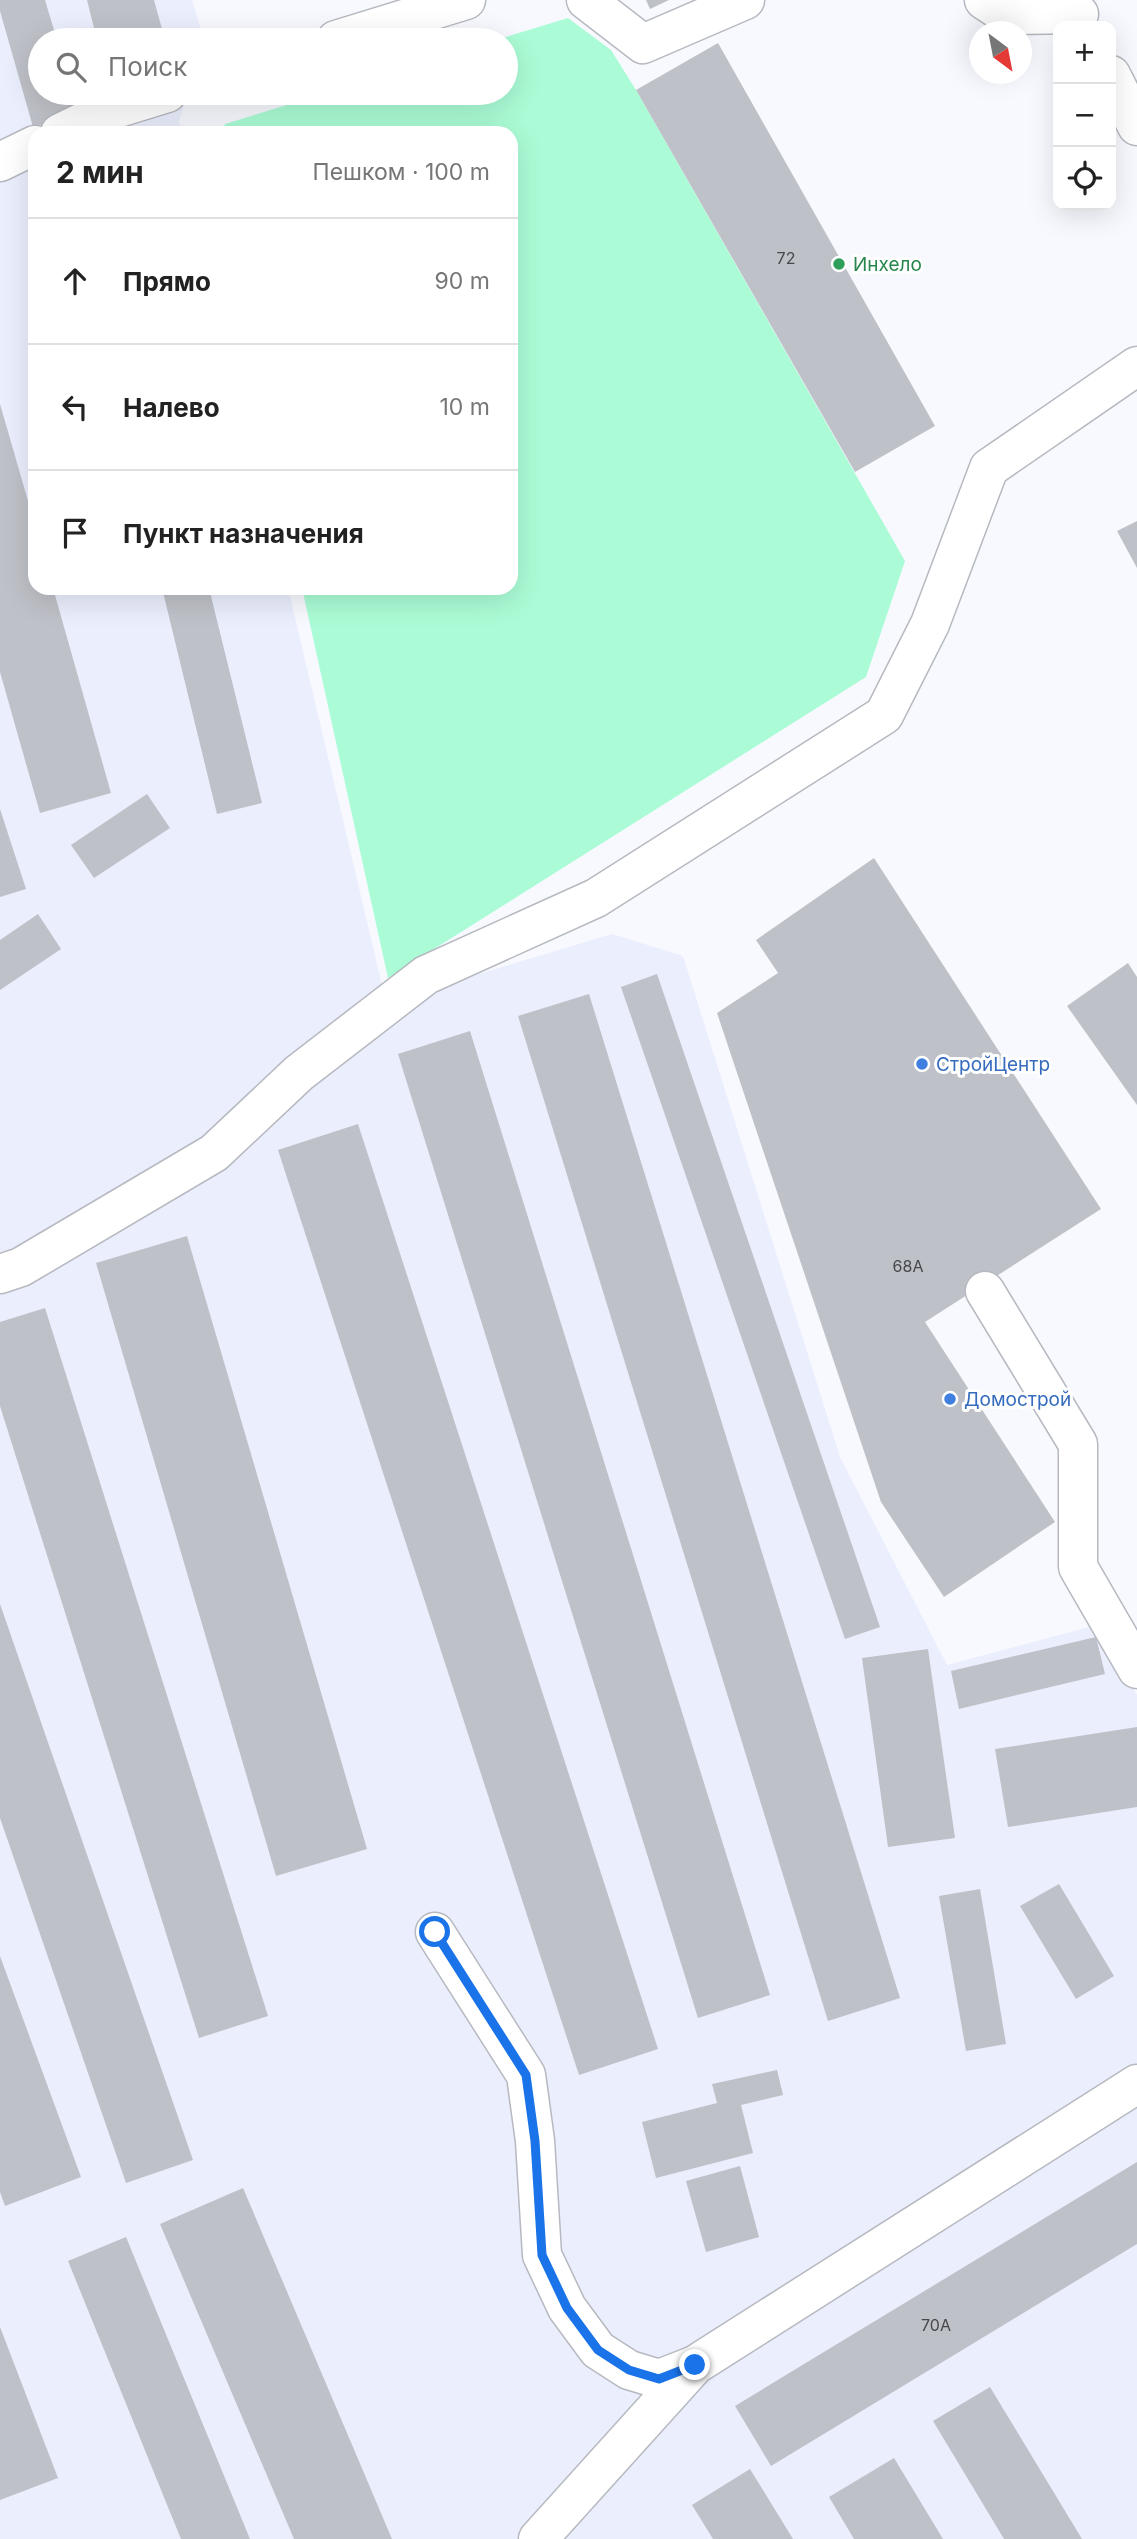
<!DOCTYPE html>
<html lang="ru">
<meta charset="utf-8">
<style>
:root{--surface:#fff;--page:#f6f6f6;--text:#222;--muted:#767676;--line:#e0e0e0}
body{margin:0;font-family:Inter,sans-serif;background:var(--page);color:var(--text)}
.controls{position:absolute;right:21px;top:21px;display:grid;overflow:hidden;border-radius:14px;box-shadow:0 7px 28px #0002}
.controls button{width:63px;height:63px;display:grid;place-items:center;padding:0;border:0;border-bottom:2px solid var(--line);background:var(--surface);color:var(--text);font:35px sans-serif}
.compass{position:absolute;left:969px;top:21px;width:63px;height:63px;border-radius:50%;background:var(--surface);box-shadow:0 7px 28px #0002;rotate:148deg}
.stop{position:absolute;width:21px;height:21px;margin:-16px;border:5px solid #1a73e8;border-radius:50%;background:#fff}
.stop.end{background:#1a73e8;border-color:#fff;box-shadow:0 2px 7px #0008}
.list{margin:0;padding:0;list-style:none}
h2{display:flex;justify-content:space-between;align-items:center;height:91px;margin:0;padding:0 28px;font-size:30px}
h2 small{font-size:23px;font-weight:400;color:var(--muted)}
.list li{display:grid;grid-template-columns:46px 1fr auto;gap:21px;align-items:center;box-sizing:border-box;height:126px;padding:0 28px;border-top:2px solid var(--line)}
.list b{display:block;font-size:26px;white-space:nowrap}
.list em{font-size:23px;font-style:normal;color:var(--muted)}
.icon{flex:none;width:38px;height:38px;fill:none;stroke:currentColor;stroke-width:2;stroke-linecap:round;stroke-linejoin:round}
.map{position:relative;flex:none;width:1137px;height:2539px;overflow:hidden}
.search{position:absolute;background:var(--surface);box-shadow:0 7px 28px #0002;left:28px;top:28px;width:490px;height:77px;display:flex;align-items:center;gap:18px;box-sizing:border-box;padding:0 24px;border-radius:38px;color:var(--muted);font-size:26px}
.panel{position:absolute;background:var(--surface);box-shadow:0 7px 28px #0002;left:28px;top:126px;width:490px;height:469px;border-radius:21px}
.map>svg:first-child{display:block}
.built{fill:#ebeefd}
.green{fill:#abfcd6}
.building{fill:#bfc1c8}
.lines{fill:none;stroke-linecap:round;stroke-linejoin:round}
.minor-casing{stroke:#b7b9c0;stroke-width:41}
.minor{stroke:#fff;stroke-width:38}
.route{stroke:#1a73e8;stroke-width:9}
.leisure-dot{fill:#2e9e5b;stroke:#fff;stroke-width:2.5}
.shop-dot{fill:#3f7fe0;stroke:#fff;stroke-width:2.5}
.labels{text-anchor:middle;stroke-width:6;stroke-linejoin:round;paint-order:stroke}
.number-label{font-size:16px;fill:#46484c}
.leisure-label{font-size:19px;fill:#27864d;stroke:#fff;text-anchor:start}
.shop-label{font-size:19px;fill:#366cbe;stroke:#fff;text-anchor:start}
</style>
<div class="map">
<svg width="1137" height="2539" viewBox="0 0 1137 2539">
<rect width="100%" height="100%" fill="#f7f9ff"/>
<path class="built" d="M0,0h192l12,40h-164v53h148l-9,28 2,12h-146v455h253l98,414 226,-68 71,22 157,501 107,208 150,-40 40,70v844h-1137z"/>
<path class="green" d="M568,18l43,32 25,40 269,471 -39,116 -478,301 -86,-390h209v-455h-290l4,-9 101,-31h180v-53h-10z"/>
<path class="building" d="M0,0h45l12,40h-17v53h31l6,22 -44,12 -33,-116z
M87,0h67l11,40h-68z
M646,0h23l-19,9z
M718,43l217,383 -80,46 -219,-382z
M0,404l35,121v63h18l58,205 -71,20 -40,-141z
M1137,521v47l-20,-37z
M162,588h47l53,215 -45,11z
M147,794l23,34 -76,50 -23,-33z
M0,809l26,80 -26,8z
M874,858l227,351 -176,113 130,200 -111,75 -63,-95 -164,-489 61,-40 -22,-33z
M38,914l23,35 -61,41v-50z
M1128,963l9,14v128l-70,-99z
M657,974l223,653 -35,12 -224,-652z
M589,994l311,1004 -72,23 -310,-1005z
M470,1031l300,964 -72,23 -300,-964z
M358,1124l300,925 -79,26 -301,-925z
M187,1236l180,613 -91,27 -180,-613z
M45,1308l223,708 -69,22 -199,-632v-84z
M0,1604l193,556 -67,23 -126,-365z
M1096,1637l9,37 -146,35 -8,-38z
M928,1649l27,189 -67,9 -26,-189z
M1137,1727v80l-129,20 -13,-78z
M1059,1884l55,92 -38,23 -56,-93z
M980,1889l26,155 -40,7 -27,-155z
M0,1956l81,221 -76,29 -5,-14z
M777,2070l6,25 -42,10 12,48 -97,25 -14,-56 75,-19 -5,-19z
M1137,2162v82l-366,222 -36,-60z
M740,2166l19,71 -53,15 -20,-71z
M243,2188l149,351h-98l-134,-315z
M126,2237l124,302h-69l-113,-278z
M0,2327l58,151 -58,22z
M990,2387l92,152h-78l-71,-118z
M894,2458l49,81h-89l-25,-42z
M750,2469l43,70h-80l-21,-34z"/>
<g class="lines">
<defs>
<path id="minor" d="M586,0l57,44 102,-44
M984,0l23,15 72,-1
M336,40l130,-40
M1111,75l26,51
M60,133l39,-19 68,-21
M0,162l35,-17
M0,1274l21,-7 193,-114 85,-80 127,-98 170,-77 288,-183 46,-91 59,-156 148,-102
M985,1291l93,153v123l59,102
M435,1932l91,143 9,66 7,114 25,53 31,42 31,20 30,9 36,-14
M538,2539l157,-174 442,-281"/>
</defs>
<use href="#minor" class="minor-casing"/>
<use href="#minor" class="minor"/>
</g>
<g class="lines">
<path class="route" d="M435,1932l91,143 9,66 7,114 25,53 31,42 31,20 30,9 36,-14"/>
</g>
<circle class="leisure-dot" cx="839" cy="264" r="7"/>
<g class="shop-dot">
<circle cx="922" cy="1064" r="7"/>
<circle cx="950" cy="1399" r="7"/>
</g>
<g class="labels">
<g class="number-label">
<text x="786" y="264">72</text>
<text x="908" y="1272">68А</text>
<text x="936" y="2331">70А</text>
</g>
<g class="leisure-label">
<text x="853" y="271">Инхело</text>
</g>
<g class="shop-label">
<text x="936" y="1071">СтройЦентр</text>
<text x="964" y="1406">Домострой</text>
</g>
</g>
</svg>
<div class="controls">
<button>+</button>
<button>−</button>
<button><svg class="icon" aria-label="locate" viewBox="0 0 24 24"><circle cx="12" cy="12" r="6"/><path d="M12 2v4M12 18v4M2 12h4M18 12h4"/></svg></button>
</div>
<svg class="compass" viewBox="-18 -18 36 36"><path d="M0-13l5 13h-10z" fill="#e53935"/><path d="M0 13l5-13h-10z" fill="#767676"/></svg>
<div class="stop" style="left:435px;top:1932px"></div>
<div class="stop end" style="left:695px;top:2365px"></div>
<div class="search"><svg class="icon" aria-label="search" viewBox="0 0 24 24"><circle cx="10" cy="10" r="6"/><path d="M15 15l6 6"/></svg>Поиск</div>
<section class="panel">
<h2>2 мин<small>Пешком · 100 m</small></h2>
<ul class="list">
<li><svg class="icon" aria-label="ahead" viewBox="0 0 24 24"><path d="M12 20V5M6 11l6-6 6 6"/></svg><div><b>Прямо</b></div><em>90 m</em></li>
<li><svg class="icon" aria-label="left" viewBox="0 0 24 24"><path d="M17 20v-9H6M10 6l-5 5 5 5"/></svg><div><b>Налево</b></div><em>10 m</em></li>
<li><svg class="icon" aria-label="arrive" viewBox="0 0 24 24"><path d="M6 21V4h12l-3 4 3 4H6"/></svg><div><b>Пункт назначения</b></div></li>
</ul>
</section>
</div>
